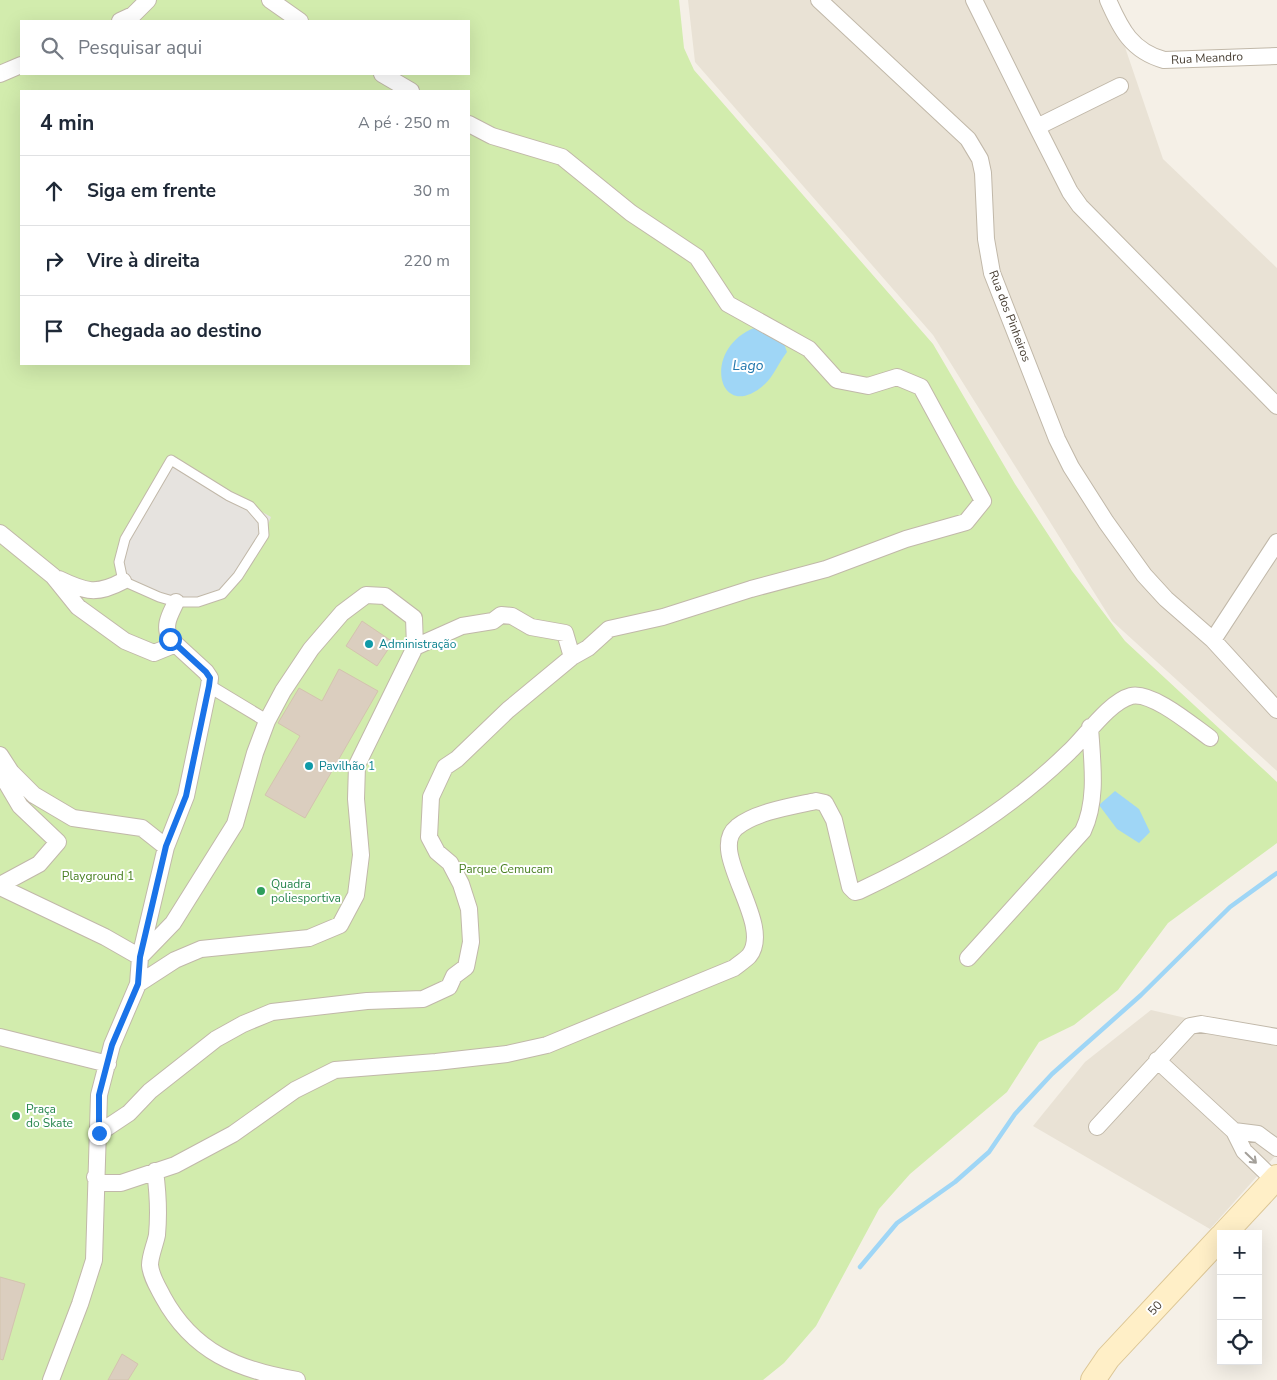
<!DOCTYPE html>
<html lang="pt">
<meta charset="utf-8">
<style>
:root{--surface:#fff;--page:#f2f2f3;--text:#1f2937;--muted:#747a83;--line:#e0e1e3}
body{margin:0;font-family:"Nunito Sans",sans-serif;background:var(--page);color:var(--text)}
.controls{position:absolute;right:15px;bottom:15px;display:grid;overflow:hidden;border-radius:0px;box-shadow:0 5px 20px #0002}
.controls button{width:45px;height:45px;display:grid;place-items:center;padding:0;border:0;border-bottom:1px solid var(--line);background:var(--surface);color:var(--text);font:25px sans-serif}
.stop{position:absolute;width:15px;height:15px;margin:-11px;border:4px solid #1a73e8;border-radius:50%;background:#fff}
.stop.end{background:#1a73e8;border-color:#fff;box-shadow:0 1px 5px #0008}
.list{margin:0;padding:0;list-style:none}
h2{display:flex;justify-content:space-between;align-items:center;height:65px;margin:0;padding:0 20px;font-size:21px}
h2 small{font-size:16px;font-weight:400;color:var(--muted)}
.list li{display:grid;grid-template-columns:32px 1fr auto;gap:15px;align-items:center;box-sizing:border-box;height:70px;padding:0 20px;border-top:1px solid var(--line)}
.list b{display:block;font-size:19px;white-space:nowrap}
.list em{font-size:16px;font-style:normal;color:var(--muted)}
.icon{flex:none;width:28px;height:28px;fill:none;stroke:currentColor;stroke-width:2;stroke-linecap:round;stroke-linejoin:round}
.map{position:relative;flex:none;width:1277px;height:1380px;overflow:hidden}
.search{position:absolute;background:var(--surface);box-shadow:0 5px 20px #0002;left:20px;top:20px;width:450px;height:55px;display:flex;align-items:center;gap:12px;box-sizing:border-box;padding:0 18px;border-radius:0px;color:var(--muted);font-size:19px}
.panel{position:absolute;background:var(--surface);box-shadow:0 5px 20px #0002;left:20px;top:90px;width:450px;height:275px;border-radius:0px}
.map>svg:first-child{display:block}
.residential{fill:#e9e2d5}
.green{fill:#d2ecad;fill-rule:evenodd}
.parking{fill:#e6e3df}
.water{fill:#9fd6f6}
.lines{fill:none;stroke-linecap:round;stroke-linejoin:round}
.stream{stroke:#9fd6f6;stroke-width:4.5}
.building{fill:#dbcebf;stroke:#d3c3ae}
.service-casing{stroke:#c1b8a9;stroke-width:11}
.pedestrian-casing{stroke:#c1b8a9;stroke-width:14}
.minor-casing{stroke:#c1b8a9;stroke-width:18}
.secondary-casing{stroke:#dcc695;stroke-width:26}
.service{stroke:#fff;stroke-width:9}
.pedestrian{stroke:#fff;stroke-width:12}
.minor{stroke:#fff;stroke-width:16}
.secondary{stroke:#ffefc7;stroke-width:24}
.oneway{stroke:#a4a09a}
.route{stroke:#1a73e8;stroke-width:6}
.culture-dot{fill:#0f9aa8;stroke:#fff;stroke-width:2}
.leisure-dot{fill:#2e9e5b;stroke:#fff;stroke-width:2}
.labels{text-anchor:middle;stroke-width:4;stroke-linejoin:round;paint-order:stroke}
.street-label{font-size:12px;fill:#494035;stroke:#fff}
.culture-label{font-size:12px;fill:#0d838f;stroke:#fff;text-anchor:start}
.park-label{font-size:12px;fill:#4a8023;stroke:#fff}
.leisure-label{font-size:12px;fill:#27864d;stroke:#fff;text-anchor:start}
.water-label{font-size:14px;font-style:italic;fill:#2378ad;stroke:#fff}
</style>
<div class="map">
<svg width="1277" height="1380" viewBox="0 0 1277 1380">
<rect width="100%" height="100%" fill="#f5f0e7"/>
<path class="residential" d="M688,0h421l54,159 114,109v503l-165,-150 -179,-286 -238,-273z
M1151,1010l126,29v115l-67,75 -177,-103 52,-64z"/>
<path class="green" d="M0,0h679l5,48 10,22 239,274 82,140 57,87 53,70 152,141v61l-109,80 -50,67 -44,35 -35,17 -32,50 -97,82 -31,35 -63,117 -32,37 -21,17h-763zM21,21h448v53h-448zM21,91h448v273h-448z"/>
<path class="parking" d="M171,460l100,57 -7,18 -42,59 -46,8 -53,-21 -4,-19 6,-23z"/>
<path class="water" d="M760,326l22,12 5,14c-8,10 -14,25 -22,32 -48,43 -66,-40 -5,-58z
M1115,791l24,18 11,23 -11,11 -22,-14 -18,-24z"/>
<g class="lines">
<path class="stream" d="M860,1267l37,-44 58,-41 34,-30 26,-38 37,-40 89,-79 89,-88 47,-34"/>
</g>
<path class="building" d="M362,621l31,21 -16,24 -31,-20z
M339,669l39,22 -73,127 -40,-23 35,-59 -22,-13 21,-35 23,13z
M0,1277l25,7 -22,76 -3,-1z
M122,1354l16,10 -10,16h-20z"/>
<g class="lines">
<defs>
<path id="service" d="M171,460l58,36 21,10 13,15 1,14 -26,41 -16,18 -24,8h-22l-17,-5 -36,-16 -4,-19 6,-23z"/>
<path id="pedestrian" d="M209,686l58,35"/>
<path id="minor" d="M270,0l30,21
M819,0l149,139 12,20 3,14 3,66 6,34 65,166 14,28 35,55 38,53 22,24 47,41 64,70
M974,0l63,127 33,65 10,14 197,200
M1108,0c13,30 24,51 56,60l113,-4
M120,21l13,-6 15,-15
M0,74l21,-9
M382,74l29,17
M1037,127l83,-41
M0,533l53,43 25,31 47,34 29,12 22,-9
M59,579c27,13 38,16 64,2
M1213,640l64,-98
M415,647l47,-21 31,-5 8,-6 11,1 19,11 34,6 7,24
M0,755l11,17 23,23 39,23 69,10 24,19
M0,772l20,34 38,36 -19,22 -39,21
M0,887l105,50 35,20 33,-34 62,-99 20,-71 12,-32 16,-30 28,-42 31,-36 24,-18 19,1 29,22 1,29 -58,118 -1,34 5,56 -5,40 -16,30 -31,13 -108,11 -26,11 -37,24
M968,958l115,-127c15,-31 9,-70 7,-104
M0,1037l108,27
M1157,1060l77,71 10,20 30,29
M1097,1127l93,-101 11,-2 76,13
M1234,1131l24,3 19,14
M99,1133l30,-20 21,-22 66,-52 27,-15 29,-12 95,-11 56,-2 26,-12 5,-11 12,-9 5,-25 -2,-33 -8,-25 -11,-21 -13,-11 -8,-15 2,-40 14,-30 12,-8 51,-49 64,-53 16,-9 21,-19 54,-12 88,-28 75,-20 80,-30 60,-17 17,-21 -62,-114 -24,-10 -29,9 -31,-6 -28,-31 -81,-45 -31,-47 -66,-44 -69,-56 -70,-21 -23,-12
M155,1171c3,22 4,42 2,64 -2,10 -7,21 -7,30 1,12 8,22 13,32 30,55 75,73 134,83
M95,1177l7,6h19l54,-18 58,-31 62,-44 40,-20 101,-8 71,-8 40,-9 187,-77c5,-4 11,-8 15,-12 26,-32 -43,-105 -12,-129 18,-15 56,-21 79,-26l9,2 9,17 16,67 5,5 4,-1c77,-36 150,-80 211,-140 16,-15 39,-49 61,-55 21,-5 62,30 79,42
M51,1380l29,-76 14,-44 5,-165 13,-50 26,-61 2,-27 26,-110 20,-51 23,-110 1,-8 -4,-6 -36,-33c-7,-14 0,-24 6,-37"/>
<path id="secondary" d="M1224,1234l53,-57
M1093,1380l15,-22 113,-121"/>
</defs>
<use href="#service" class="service-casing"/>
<use href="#pedestrian" class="pedestrian-casing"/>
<use href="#minor" class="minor-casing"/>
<use href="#secondary" class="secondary-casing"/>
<use href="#service" class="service"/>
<use href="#pedestrian" class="pedestrian"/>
<use href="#minor" class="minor"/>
<use href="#secondary" class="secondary"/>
</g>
<defs><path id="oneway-shaft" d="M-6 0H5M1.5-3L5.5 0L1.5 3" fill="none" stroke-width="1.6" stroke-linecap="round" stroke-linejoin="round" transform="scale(1.25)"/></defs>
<use class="oneway" href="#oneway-shaft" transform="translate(1251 1158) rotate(44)"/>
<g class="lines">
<path class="route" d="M99,1133v-38l13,-50 26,-61 2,-27 26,-111 20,-50 23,-110 1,-8 -4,-6 -36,-33"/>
</g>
<g class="culture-dot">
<circle cx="369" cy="644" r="5"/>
<circle cx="309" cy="766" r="5"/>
</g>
<g class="leisure-dot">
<circle cx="261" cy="891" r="5"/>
<circle cx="16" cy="1116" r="5"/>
</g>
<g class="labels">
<g class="street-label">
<text transform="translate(1207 58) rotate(-3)" y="4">Rua Meandro</text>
<text transform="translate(1010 316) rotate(69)" y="4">Rua dos Pinheiros</text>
<text transform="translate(1155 1308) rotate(-47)" y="4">50</text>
</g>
<g class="culture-label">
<text x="379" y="648">Administração</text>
<text x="319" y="770">Pavilhão 1</text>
</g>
<g class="park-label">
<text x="506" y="873">Parque Cemucam</text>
<text x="98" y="880">Playground 1</text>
</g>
<g class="leisure-label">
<text x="271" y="888">Quadra<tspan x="271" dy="14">poliesportiva</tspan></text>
<text x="26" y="1113">Praça<tspan x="26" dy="14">do Skate</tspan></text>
</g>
<g class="water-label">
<text x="748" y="370">Lago</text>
</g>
</g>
</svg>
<div class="controls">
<button>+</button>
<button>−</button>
<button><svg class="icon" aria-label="locate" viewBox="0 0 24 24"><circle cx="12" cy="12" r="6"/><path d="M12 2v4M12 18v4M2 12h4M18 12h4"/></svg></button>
</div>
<div class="stop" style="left:170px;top:639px"></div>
<div class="stop end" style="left:99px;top:1133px"></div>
<div class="search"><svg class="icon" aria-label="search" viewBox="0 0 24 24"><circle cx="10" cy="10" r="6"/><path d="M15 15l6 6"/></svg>Pesquisar aqui</div>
<section class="panel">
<h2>4 min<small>A pé · 250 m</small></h2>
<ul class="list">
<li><svg class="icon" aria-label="ahead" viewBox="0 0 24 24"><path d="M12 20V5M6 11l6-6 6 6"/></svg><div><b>Siga em frente</b></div><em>30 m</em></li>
<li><svg class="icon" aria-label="right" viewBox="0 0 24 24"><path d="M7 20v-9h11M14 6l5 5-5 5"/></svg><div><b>Vire à direita</b></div><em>220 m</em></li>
<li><svg class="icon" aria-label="arrive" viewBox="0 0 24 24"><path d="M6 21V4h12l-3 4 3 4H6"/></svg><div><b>Chegada ao destino</b></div></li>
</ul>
</section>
</div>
